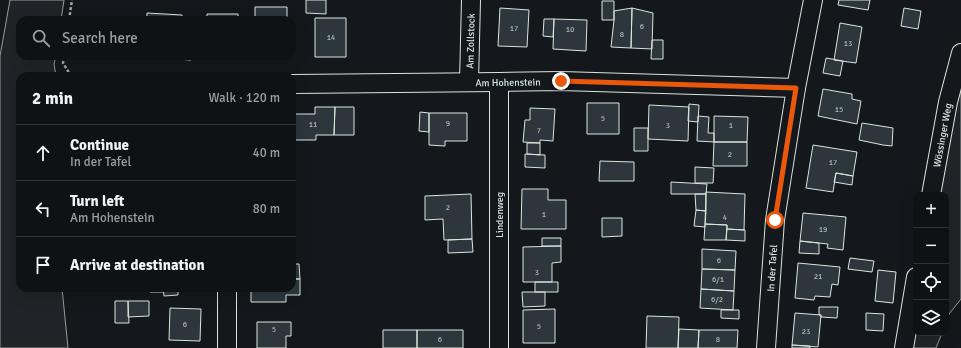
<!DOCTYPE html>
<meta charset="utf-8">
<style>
:root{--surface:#0f1215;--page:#1d2022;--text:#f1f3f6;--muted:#9b9ea0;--line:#2f3234}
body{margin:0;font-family:Signika,sans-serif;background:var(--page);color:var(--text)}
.controls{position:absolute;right:12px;bottom:12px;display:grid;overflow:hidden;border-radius:8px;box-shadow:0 4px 16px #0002}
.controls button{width:36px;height:36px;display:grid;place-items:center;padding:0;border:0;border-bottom:1px solid var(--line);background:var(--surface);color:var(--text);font:20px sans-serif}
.stop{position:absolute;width:12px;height:12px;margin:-9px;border:3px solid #ea580c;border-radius:50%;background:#fff}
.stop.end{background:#ea580c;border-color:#fff;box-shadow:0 1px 4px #0008}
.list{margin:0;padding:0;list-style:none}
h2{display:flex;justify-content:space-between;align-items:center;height:52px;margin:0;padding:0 16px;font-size:17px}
h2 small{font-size:13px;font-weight:400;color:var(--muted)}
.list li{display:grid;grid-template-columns:26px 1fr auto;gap:12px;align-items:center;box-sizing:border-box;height:56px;padding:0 16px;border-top:1px solid var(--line)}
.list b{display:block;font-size:15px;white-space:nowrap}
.list p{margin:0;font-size:13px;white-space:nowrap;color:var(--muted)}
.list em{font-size:13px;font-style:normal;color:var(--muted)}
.icon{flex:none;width:22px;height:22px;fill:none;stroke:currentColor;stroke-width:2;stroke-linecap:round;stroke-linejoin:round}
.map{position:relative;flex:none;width:961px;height:348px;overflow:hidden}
.search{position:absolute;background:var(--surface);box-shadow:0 4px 16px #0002;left:16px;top:16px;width:280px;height:44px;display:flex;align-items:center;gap:10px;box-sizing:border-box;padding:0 14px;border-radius:12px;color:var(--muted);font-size:15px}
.panel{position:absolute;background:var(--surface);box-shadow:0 4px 16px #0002;left:16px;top:72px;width:280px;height:220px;border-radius:12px}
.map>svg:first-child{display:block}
.green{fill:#202428;stroke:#939e99}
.building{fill:#2c363c;stroke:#d8e6dc}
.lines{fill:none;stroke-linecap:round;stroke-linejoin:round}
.minor-casing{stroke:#d8e6dc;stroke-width:20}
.path{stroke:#9da8a2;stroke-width:2.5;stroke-dasharray:3 2;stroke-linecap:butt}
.minor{stroke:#14181c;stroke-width:18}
.route{stroke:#ea580c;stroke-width:5}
.labels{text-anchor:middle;stroke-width:3;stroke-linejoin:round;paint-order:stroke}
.number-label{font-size:8px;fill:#adbab4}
.street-label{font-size:10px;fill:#d8e6dc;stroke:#14181c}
</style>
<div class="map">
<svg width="961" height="348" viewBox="0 0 961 348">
<rect width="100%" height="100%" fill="#14181c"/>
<path class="green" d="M10,0h54l-3,20h-41v36h36l-2,8 2,12h-36v212h42l6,60h-68v-292z
M961,75v224l-12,15 -3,8v-127h-9z
M916,304v29h26l-6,15h-29z"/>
<path class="building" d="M306,0h20v14l-20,-1z
M839,0h31l-2,10 -30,-5z
M602,1h12v19h-12z
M255,7h32v13h-32z
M500,8l29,2 -2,37 -29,-1z
M632,8l21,5 -1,36 -21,-1z
M632,8l-1,40 -20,-1 3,-27v-9z
M904,8l17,3 -3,18 -17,-3z
M147,13l35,2v5h-35z
M207,14h31v6h-31z
M315,18h31v39h-31z
M544,19h10l-1,18 -10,-1z
M554,19l33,1 -1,31 -33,-2z
M840,23l22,4 -6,36 -22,-3z
M652,40h11v19h-12z
M145,56h18v2l-19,-1z
M176,56h15v4l-15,-1z
M206,56h32v1h-32z
M255,56h32v2h-32z
M826,58l17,3 -3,15 -17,-3z
M823,89l29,5v5l9,2 -4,23 -39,-8z
M587,103h32v31h-32z
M689,104l10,1 -1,17 -10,-1z
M649,105l40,2 -1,34 -40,-2z
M315,107h20l-1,28h-18v5h-24v-26h23z
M335,107h19v28h-20z
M530,108l25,1 -2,32 -13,-1v3l-17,-1 2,-22h5z
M420,112l9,1v19l-10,-1z
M429,113h38v28h-22v5l-16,-1z
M698,116l11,1 -1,16h6v9l-17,-1z
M714,116l34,1 -1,25h-33z
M862,123l31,5 -1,18 -9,-1 -24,-5z
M634,128h14v23h-14z
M714,142h33v24h-34z
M527,143h13v12l-13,-1z
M813,145l44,7 -4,24 -17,-3 -3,19 -27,-4z
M525,154l20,1v13l-20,-1z
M600,161l34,1v19h-35z
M695,167l19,1 -1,15h-18z
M836,173l17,3 -1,9 -18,-3z
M671,182l36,2 -1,10h-35z
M522,189h26v11h18v29h-45z
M706,192l39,2 -1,36 -17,-1v-4l-22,-1z
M471,194l1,45 -28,1 -1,-21 -18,1v-24z
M695,194h11v17l-10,-1z
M696,210l10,1 -1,16 -11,-1z
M803,213l43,4 -3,33 -16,-2 1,-4 -28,-3z
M602,218h20v18l-20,1z
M705,224l22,1 -1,15h-22z
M727,229l18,1v11l-19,-1z
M542,238h19v8h-19z
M472,239l1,13 -25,1v-13z
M800,241l19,2v11l-20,-1z
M561,246v16l-9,1v19h-29v-35z
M702,249l34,2 -1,19 -33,-1z
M850,258l24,3 -2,11 -24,-3z
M798,263l42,4 -2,18 -6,-1 -2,13 -15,-1 -1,4 -19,-2z
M292,264h7l1,15h-8z
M702,269l33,1 -1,21 -33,-2z
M878,270l18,2 -3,31 -18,-2z
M292,279h8v16h-14v7h-35v-13h6v-1h35z
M535,282h23v10h-23z
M150,288h13v4h-13z
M163,288h37v3h-22v4l-14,1z
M701,289l33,2 -1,19 -33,-2z
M522,292h23v14l-22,1z
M115,301h13l1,22h-14z
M128,301h21v15l-21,1z
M819,307h19l-1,11 -16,-1v-2h-2z
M170,308l31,1 -1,32 -31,-1z
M555,309v34h-32v-33z
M721,310h18v9l-18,-1z
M795,313l26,2 -3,32 -26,-2z
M866,313l18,1 -1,17 -17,-1z
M647,316l32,1 -1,31h-32z
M257,322h34v14h-5v12h-29z
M679,329l20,1 -1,18h-20z
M383,330h34v18h-34z
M417,330h46v18h-46z
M699,330h39l-1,18h-39z
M792,345l18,1v2h-18z"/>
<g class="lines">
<defs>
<g id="minor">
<path id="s1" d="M469,82l2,-82"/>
<path d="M499,82v266"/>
<path id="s2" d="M292,84l207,-2 62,-1 235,7"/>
<path id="s3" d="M931,195l17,-93 13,-49"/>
<path d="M227,288v60"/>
<path id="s4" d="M766,348l9,-128 21,-132 17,-88"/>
<path d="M904,348l12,-71"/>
</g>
</defs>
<use href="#minor" class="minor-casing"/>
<path class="path" d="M69,20l3,-20
M64,56l-1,7 8,13"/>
<use href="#minor" class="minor"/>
</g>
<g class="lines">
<path class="route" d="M561,81l235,7 -21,132"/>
</g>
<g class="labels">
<g class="number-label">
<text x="642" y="29">6</text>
<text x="514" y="31">17</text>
<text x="570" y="32">10</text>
<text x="622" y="37">8</text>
<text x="331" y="40">14</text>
<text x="848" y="46">13</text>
<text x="839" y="112">15</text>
<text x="603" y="121">5</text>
<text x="448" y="126">9</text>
<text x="313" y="127">11</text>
<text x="668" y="128">3</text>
<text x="731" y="128">1</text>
<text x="539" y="133">7</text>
<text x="730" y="157">2</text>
<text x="833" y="165">17</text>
<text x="448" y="210">2</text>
<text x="544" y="217">1</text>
<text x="725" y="220">4</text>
<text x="823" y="232">19</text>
<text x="719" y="263">6</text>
<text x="537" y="275">3</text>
<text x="818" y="279">21</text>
<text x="718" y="282">6/1</text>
<text x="717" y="302">6/2</text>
<text x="185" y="327">6</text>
<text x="539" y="329">5</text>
<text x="274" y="332">5</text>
<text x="806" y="334">23</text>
<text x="440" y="342">6</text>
<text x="718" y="342">8</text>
</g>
<g class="street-label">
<text dy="4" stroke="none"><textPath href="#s1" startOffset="41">Am Zollstock</textPath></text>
<text dy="4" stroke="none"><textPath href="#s2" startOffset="216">Am Hohenstein</textPath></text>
<text dy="4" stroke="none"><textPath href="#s3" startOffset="61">Wössinger Weg</textPath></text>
<text transform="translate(499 215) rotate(-90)" y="4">Lindenweg</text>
<text dy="4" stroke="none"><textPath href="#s4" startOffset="80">In der Tafel</textPath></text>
</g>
</g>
</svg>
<div class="controls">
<button>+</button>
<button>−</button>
<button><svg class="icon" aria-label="locate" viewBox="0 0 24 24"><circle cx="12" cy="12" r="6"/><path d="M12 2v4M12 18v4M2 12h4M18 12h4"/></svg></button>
<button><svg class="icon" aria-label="layers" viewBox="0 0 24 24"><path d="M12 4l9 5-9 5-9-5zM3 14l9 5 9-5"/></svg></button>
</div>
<div class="stop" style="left:775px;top:220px"></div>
<div class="stop end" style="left:561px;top:81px"></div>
<div class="search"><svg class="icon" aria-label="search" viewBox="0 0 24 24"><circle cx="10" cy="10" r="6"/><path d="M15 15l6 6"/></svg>Search here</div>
<section class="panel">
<h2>2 min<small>Walk · 120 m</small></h2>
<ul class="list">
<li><svg class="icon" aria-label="ahead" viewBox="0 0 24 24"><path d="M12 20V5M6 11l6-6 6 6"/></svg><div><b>Continue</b><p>In der Tafel</p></div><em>40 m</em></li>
<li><svg class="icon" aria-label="left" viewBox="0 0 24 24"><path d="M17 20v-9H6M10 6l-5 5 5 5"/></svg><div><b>Turn left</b><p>Am Hohenstein</p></div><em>80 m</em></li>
<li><svg class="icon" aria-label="arrive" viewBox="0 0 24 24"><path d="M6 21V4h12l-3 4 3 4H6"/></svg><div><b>Arrive at destination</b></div></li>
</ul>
</section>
</div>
